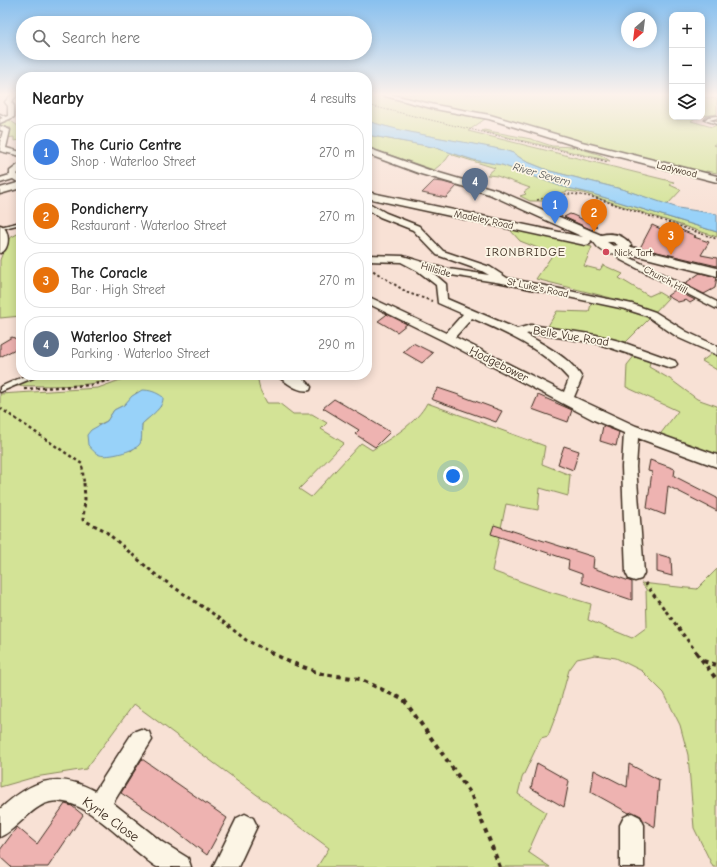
<!DOCTYPE html>
<meta charset="utf-8">
<style>
:root{--surface:#fff;--page:#f6f6f6;--text:#222;--muted:#767676;--line:#e0e0e0;--accent:#ea580c}
body{margin:0;font-family:"Comic Neue",sans-serif;background:var(--page);color:var(--text)}
.controls{position:absolute;right:12px;top:12px;display:grid;overflow:hidden;border-radius:8px;box-shadow:0 2px 10px #0003}
.controls button{width:36px;height:36px;display:grid;place-items:center;padding:0;border:0;border-bottom:1px solid var(--line);background:var(--surface);color:var(--text);font:20px sans-serif}
.compass{position:absolute;left:621px;top:12px;width:36px;height:36px;border-radius:50%;background:var(--surface);box-shadow:0 2px 10px #0003;rotate:208deg}
.you{position:absolute;left:453px;top:476px;width:14px;height:14px;margin:-10px;border:3px solid #fff;border-radius:50%;background:#1a73e8;box-shadow:0 0 0 6px #1a73e833}
.badge{display:grid;place-items:center;width:26px;height:26px;border-radius:50%;background:var(--accent);color:#fff;font-size:13px;font-weight:700}
.pin{position:absolute;translate:-50% -33px;filter:drop-shadow(0 1px 2px #0008)}
.pin::after{content:'';position:absolute;top:21px;width:14px;height:12px;background:inherit;clip-path:polygon(0 0,100% 0,50% 100%)}
.list{margin:0;padding:0;list-style:none}
h2{display:flex;justify-content:space-between;align-items:center;height:52px;margin:0;padding:0 16px;font-size:17px}
h2 small{font-size:13px;font-weight:400;color:var(--muted)}
.list li{display:grid;grid-template-columns:26px 1fr auto;gap:12px;align-items:center;box-sizing:border-box;height:56px;margin:0 8px 8px;padding:0 8px;border:1px solid var(--line);border-radius:16px}
.list b{display:block;font-size:15px;white-space:nowrap}
.list p{margin:0;font-size:13px;white-space:nowrap;color:var(--muted)}
.list em{font-size:13px;font-style:normal;color:var(--muted)}
.icon{flex:none;width:22px;height:22px;fill:none;stroke:currentColor;stroke-width:2;stroke-linecap:round;stroke-linejoin:round}
.map{position:relative;flex:none;width:717px;height:867px;overflow:hidden}
.search{position:absolute;background:var(--surface);box-shadow:0 2px 10px #0003;left:16px;top:16px;width:356px;height:44px;display:flex;align-items:center;gap:10px;box-sizing:border-box;padding:0 14px;border-radius:22px;color:var(--muted);font-size:15px}
.panel{position:absolute;background:var(--surface);box-shadow:0 2px 10px #0003;left:16px;top:72px;width:356px;height:308px;border-radius:16px}
.map>svg:first-child{display:block}
.built{fill:#f5d3ca}
.green{fill:#d3e396;stroke:#87865a;fill-rule:evenodd}
.water{fill:#98d2f9;stroke:#738fa1}
.building{fill:#eeb3b1;stroke:#3b2a1e}
.lines{fill:none;stroke-linecap:round;stroke-linejoin:round}
.service-casing{stroke:#3b2a1e;stroke-width:3}
.minor-casing{stroke:#3b2a1e;stroke-width:3}
.tertiary-casing{stroke:#3b2a1e;stroke-width:3}
.secondary-casing{stroke:#3b2a1e;stroke-width:3}
.path-far5{stroke:#3b2a1e;stroke-width:1;stroke-dasharray:1.5 1.5;stroke-linecap:butt}
.path-far4{stroke:#3b2a1e;stroke-width:1.5;stroke-dasharray:2 2;stroke-linecap:butt}
.path-far3{stroke:#3b2a1e;stroke-width:2;stroke-dasharray:2.5 2.5;stroke-linecap:butt}
.path-far2{stroke:#3b2a1e;stroke-width:2.5;stroke-dasharray:3 3;stroke-linecap:butt}
.path-far1{stroke:#3b2a1e;stroke-width:3;stroke-dasharray:3.5 3.5;stroke-linecap:butt}
.path{stroke:#3b2a1e;stroke-width:4;stroke-dasharray:4.5 4.5;stroke-linecap:butt}
.service{fill:#fcf5e5;fill-rule:evenodd}
.minor{fill:#fcf5e5;fill-rule:evenodd}
.tertiary{fill:#fcf5e5;fill-rule:evenodd}
.secondary{fill:#fcf5e5;fill-rule:evenodd}
.poi-dot{fill:#d1495b;stroke:#fcf5e5;stroke-width:1.5}
.labels{text-anchor:middle;stroke-width:3.5;stroke-linejoin:round;paint-order:stroke}
.far-street-label{font-size:10px;fill:#3b2a1e;stroke:#fcf5e5}
.far-poi-label{font-size:10px;fill:#3b2a1e;stroke:#fcf5e5;text-anchor:start}
.far-water-label{font-size:11px;font-style:italic;fill:#525455;stroke:#fcf5e5}
.far-quarter-label{font-size:12px;letter-spacing:1px;fill:#3b2a1e;stroke:#fcf5e5}
.street-label{font-size:12px;fill:#3b2a1e;stroke:#fcf5e5}
.near-street-label{font-size:14px;fill:#3b2a1e;stroke:#fcf5e5}
</style>
<div class="map">
<svg width="717" height="867" viewBox="0 0 717 867">
<rect width="100%" height="100%" fill="#f8e1d5"/>
<filter id="ink" filterUnits="userSpaceOnUse"><feTurbulence type="fractalNoise" baseFrequency=".025" numOctaves="2"/><feDisplacementMap in="SourceGraphic" scale="8" xChannelSelector="R" yChannelSelector="G"/><feConvolveMatrix kernelMatrix="1 2 1 2 8 2 1 2 1" color-interpolation-filters="sRGB"/></filter>
<g filter="url(#ink)">
<path class="built" d="M717,114v11l-5,2 -22,-6 6,-4z"/>
<path class="green" d="M367,94h305v23h24l-5,4 21,6 5,-2v18l-4,2 4,1v27l-11,-2 -1,4 -102,-26 -91,-27 -27,-3 -17,12 206,51 -4,3 11,5 -14,15 -42,-15 -75,-19 -25,-10 -12,-8 -9,-3 -102,-19 -35,-10z
M702,97l15,2v15l-15,2z
M8,119l13,9v12l-7,1v-4l-8,1 5,-10 -11,-2v-4z
M484,130l47,9 21,7 23,1 26,8 9,6 -128,-30z
M367,135l66,12 41,13 28,5 58,21 33,8 124,38v5l-134,-44 -15,-2 -13,4 -6,6h-19l-10,-5 6,-2 -2,-2 6,-4 -33,-12 -9,-1h-1l8,-7 -45,-14 -4,6 -12,10 -67,-23z
M512,228l80,19 -8,19 16,4 3,-5 20,9 -4,4 30,18 9,-4 10,6 -14,15 -23,-10 -95,-24 17,-25 -33,-13 -9,-10z
M21,232v84l-21,2v-58l8,-21z
M592,300l36,8 22,10 -24,24 -78,-16 9,-15 32,1z
M714,352l3,2v16l-15,-9z
M635,355l15,7 -1,5 21,12 27,20 20,7v51l-59,-20 20,-26 -52,-24 1,-22z
M37,375h87c-30,14 -78,10 -111,11z
M134,375h123l3,15 7,13h12l14,11h19l15,9 -6,6 23,14 -45,46 12,8 50,-54 11,7c19,-12 45,-27 55,-47l118,43 -3,18 28,11 -2,21 -28,-8 -2,22 -32,-6 -14,67 52,19 47,14 -3,16 44,18 15,-11 -1,-38 -5,-6 56,6 20,-20v298h-4l-19,-39 -6,-73 -8,-30 -16,-32 -22,-22 -26,-13 -21,-3 -18,4 -8,11 -11,40 -10,26 -7,2 -19,40 -4,16 28,18 -18,40 22,15h-233l12,-19 -195,-144 -48,65 -51,8 -35,10v-393l98,-6zM137,392l24,14 -19,18 -1,18 -10,9 -33,-26 9,-4 7,-11 10,-5z"/>
<path class="water" d="M367,121c45,14 91,19 137,29l9,3 12,8 25,10 75,19 53,18 39,6v18l-124,-38 -33,-8 -58,-21 -28,-5 -41,-13 -66,-12z
M142,390c8,0 14,2 21,7 1,11 -13,19 -21,27 -1,6 1,17 -3,21 -5,6 -32,13 -39,10 -5,-1 -9,-7 -12,-10l-1,-10 4,-5 16,-9 7,-11 10,-5 8,-9z"/>
<path class="building" d="M434,181l9,1 14,4 -11,12 -24,-5z
M570,214l3,1 24,11 -5,4 -28,-13z
M652,225l11,5 6,-5 27,11 -2,1 15,5 -8,13 16,3v8l-77,-18z
M700,273l17,4 -2,11 -11,6 -20,-10z
M675,290l20,10 -5,3 -4,-3 -8,2 -11,-6z
M386,315l1,-1 20,10 -10,8 -19,-11z
M12,337l9,4v5l-21,11v-13z
M413,343l20,10 -11,10 -19,-11z
M438,388l18,6 46,17 -6,11 -65,-23z
M538,395l34,15 -4,12 -36,-13z
M334,399l36,21 20,12 -15,15 -20,-13 4,-4 -36,-22z
M603,426l16,6 -3,14 -16,-5z
M564,446l15,5 -6,19 -15,-6z
M650,460l25,9 -1,7 43,22v13l-49,-25 -3,29 -18,-7 5,-36 -4,-1z
M494,525l100,32 -1,11 39,14v18l-50,-17v-9l-14,-5 1,-9 -78,-26z
M657,554l14,4 1,18 -15,-4z
M142,759l85,59 -20,37 -45,-35 -41,-27z
M537,763l32,18 -5,26 -33,-19z
M629,764l30,16 -4,47 -12,-7 -2,-4 -8,-4 -4,1 -38,-21 3,-22 33,17z
M65,804l7,2 11,9 -35,52h-37l-11,-10v-7l17,-23 20,17z"/>
<g class="lines">
<defs>
<path id="service" d="M0,114l6,3 1,1 -3,1 -4,-3z
M717,116v2l-8,2 8,2v2l-12,-4 3,-3z
M21,222v2l-21,5v-2z
M27,375h9l-1,2 -35,15v-5z"/>
<path id="minor" d="M12,94h6l-7,8 3,4v11l-14,6v-4l8,-3v-10l-3,-4z
M0,126l10,4 -4,18 15,4v4l-21,-5v-9l3,-11 -3,-1z
M18,165h3v6l-4,3 4,4v6l-8,-5 -13,4v-5l10,-3v-4z
M367,202l19,11 33,13 24,25 47,16 17,11 125,26 23,8 32,20 30,14v9l-38,-17 -32,-22 -22,-7 -123,-26 -70,-11 14,12 1,15 70,30 14,-4 65,10 23,6 56,20 2,3 -2,3 -4,1 -75,-25 -65,-10 -5,1c19,12 45,24 56,44l-8,19 62,29 81,29v12l-79,-29 -2,29 8,106 -3,6 -6,2 -6,-2 -3,-6 -4,-106 2,-34 -30,-13 -150,-79 -77,-38v-7l79,37 17,-19 -25,-11 -2,-18 -18,-14 -17,-9 -34,-1v-6l36,1 39,12 47,7 -7,-4 -45,-16 -24,-25 -33,-13 -13,-8zM472,318c35,15 72,32 97,61l-5,13 -109,-55z
M0,225c10,3 11,25 0,28z
M617,247l3,1 7,8 90,46v7l-96,-49 -9,-10z
M278,375c11,0 27,0 33,12l-1,3c-11,3 -22,-7 -30,-12z
M141,729l8,3 3,8 -39,63 49,39 26,16 3,9c-9,0 -25,0 -34,0 -6,-3 -12,-9 -17,-13 -22,-17 -59,-59 -90,-52 -20,5 -32,27 -50,35v-28c31,-28 56,-39 95,-18l38,-59z
M632,813l8,4 4,8v42h-24v-42l4,-8z
M245,814l8,4 4,8 -19,41h-25l24,-49z"/>
<path id="tertiary" d="M378,94h11l46,11 55,10 92,27 135,34v6l-141,-36 -87,-27 -54,-10z
M623,245l94,23v8l-98,-25 -2,-2z"/>
<path id="secondary" d="M367,148l62,22 68,20 104,45c12,-3 23,0 30,10l-3,7c-10,2 -21,3 -29,-4 -4,-3 -4,-6 -8,-8l-1,4 -5,1 -218,-47v-6l216,45 -94,-43 -68,-20 -54,-20zM607,242h6l5,3 -5,1z
M21,182v6l-21,6v-6z"/>
</defs>
<use href="#service" class="service-casing"/>
<use href="#minor" class="minor-casing"/>
<use href="#tertiary" class="tertiary-casing"/>
<use href="#secondary" class="secondary-casing"/>
<path class="path-far5" d="M367,105l234,55"/>
<path class="path-far4" d="M597,159l11,3
M537,200c25,-7 33,-8 59,-2l121,41"/>
<path class="path-far3" d="M369,268l39,25 24,8"/>
<path class="path-far2" d="M24,389l67,-4 39,-10
M0,408l82,56 2,20"/>
<path class="path-far1" d="M84,483l1,16 -2,21 21,10 52,45 56,38 34,27 26,13
M645,583l52,70"/>
<path class="path" d="M270,652l17,9 35,13 38,5 44,21 67,94 29,73
M696,652l21,28
M703,661l14,4"/>
<use href="#service" class="service"/>
<use href="#minor" class="minor"/>
<use href="#tertiary" class="tertiary"/>
<use href="#secondary" class="secondary"/>
</g>
</g>
<linearGradient id="sky" x2="0" y2="1"><stop stop-color="#88c0ef"/><stop offset="0.44" stop-color="#fcf2ec"/><stop offset="1" stop-color="#fcf2ec" stop-opacity="0"/></linearGradient>
<rect width="717" height="215" fill="url(#sky)"/>
<circle class="poi-dot" cx="606" cy="252" r="4"/>
<g class="labels">
<g class="far-street-label">
<text transform="translate(677 169) rotate(14)" y="4">Ladywood</text>
<text transform="translate(484 219) rotate(12)" y="4">Madeley Road</text>
<text transform="translate(436 269) rotate(16)" y="4">Hillside</text>
<text transform="translate(666 279) rotate(28)" y="4">Church Hill</text>
<text transform="translate(538 287) rotate(12)" y="4">St Luke's Road</text>
</g>
<g class="far-poi-label">
<text x="614" y="256">Nick Tart</text>
</g>
<g class="far-water-label">
<text transform="translate(542 174) rotate(16)" y="4">River Severn</text>
</g>
<g class="far-quarter-label">
<text x="526" y="256">IRONBRIDGE</text>
</g>
<g class="street-label">
<text transform="translate(571 336) rotate(9)" y="4">Belle Vue Road</text>
<text transform="translate(499 364) rotate(27)" y="4">Hodgebower</text>
</g>
<g class="near-street-label">
<text transform="translate(111 819) rotate(36)" y="5">Kyrle Close</text>
</g>
</g>
</svg>
<div class="controls">
<button>+</button>
<button>−</button>
<button><svg class="icon" aria-label="layers" viewBox="0 0 24 24"><path d="M12 4l9 5-9 5-9-5zM3 14l9 5 9-5"/></svg></button>
</div>
<svg class="compass" viewBox="-18 -18 36 36"><path d="M0-13l5 13h-10z" fill="#e53935"/><path d="M0 13l5-13h-10z" fill="#767676"/></svg>
<div class="you"></div>
<div class="pin badge" style="left:555px;top:224px;background:#3f7fe0">1</div>
<div class="pin badge" style="left:594px;top:232px;background:#e8710a">2</div>
<div class="pin badge" style="left:671px;top:255px;background:#e8710a">3</div>
<div class="pin badge" style="left:475px;top:201px;background:#5c6f8a">4</div>
<div class="search"><svg class="icon" aria-label="search" viewBox="0 0 24 24"><circle cx="10" cy="10" r="6"/><path d="M15 15l6 6"/></svg>Search here</div>
<section class="panel">
<h2>Nearby<small>4 results</small></h2>
<ul class="list">
<li><span class="badge" style="background:#3f7fe0">1</span><div><b>The Curio Centre</b><p>Shop · Waterloo Street</p></div><em>270 m</em></li>
<li><span class="badge" style="background:#e8710a">2</span><div><b>Pondicherry</b><p>Restaurant · Waterloo Street</p></div><em>270 m</em></li>
<li><span class="badge" style="background:#e8710a">3</span><div><b>The Coracle</b><p>Bar · High Street</p></div><em>270 m</em></li>
<li><span class="badge" style="background:#5c6f8a">4</span><div><b>Waterloo Street</b><p>Parking · Waterloo Street</p></div><em>290 m</em></li>
</ul>
</section>
</div>
